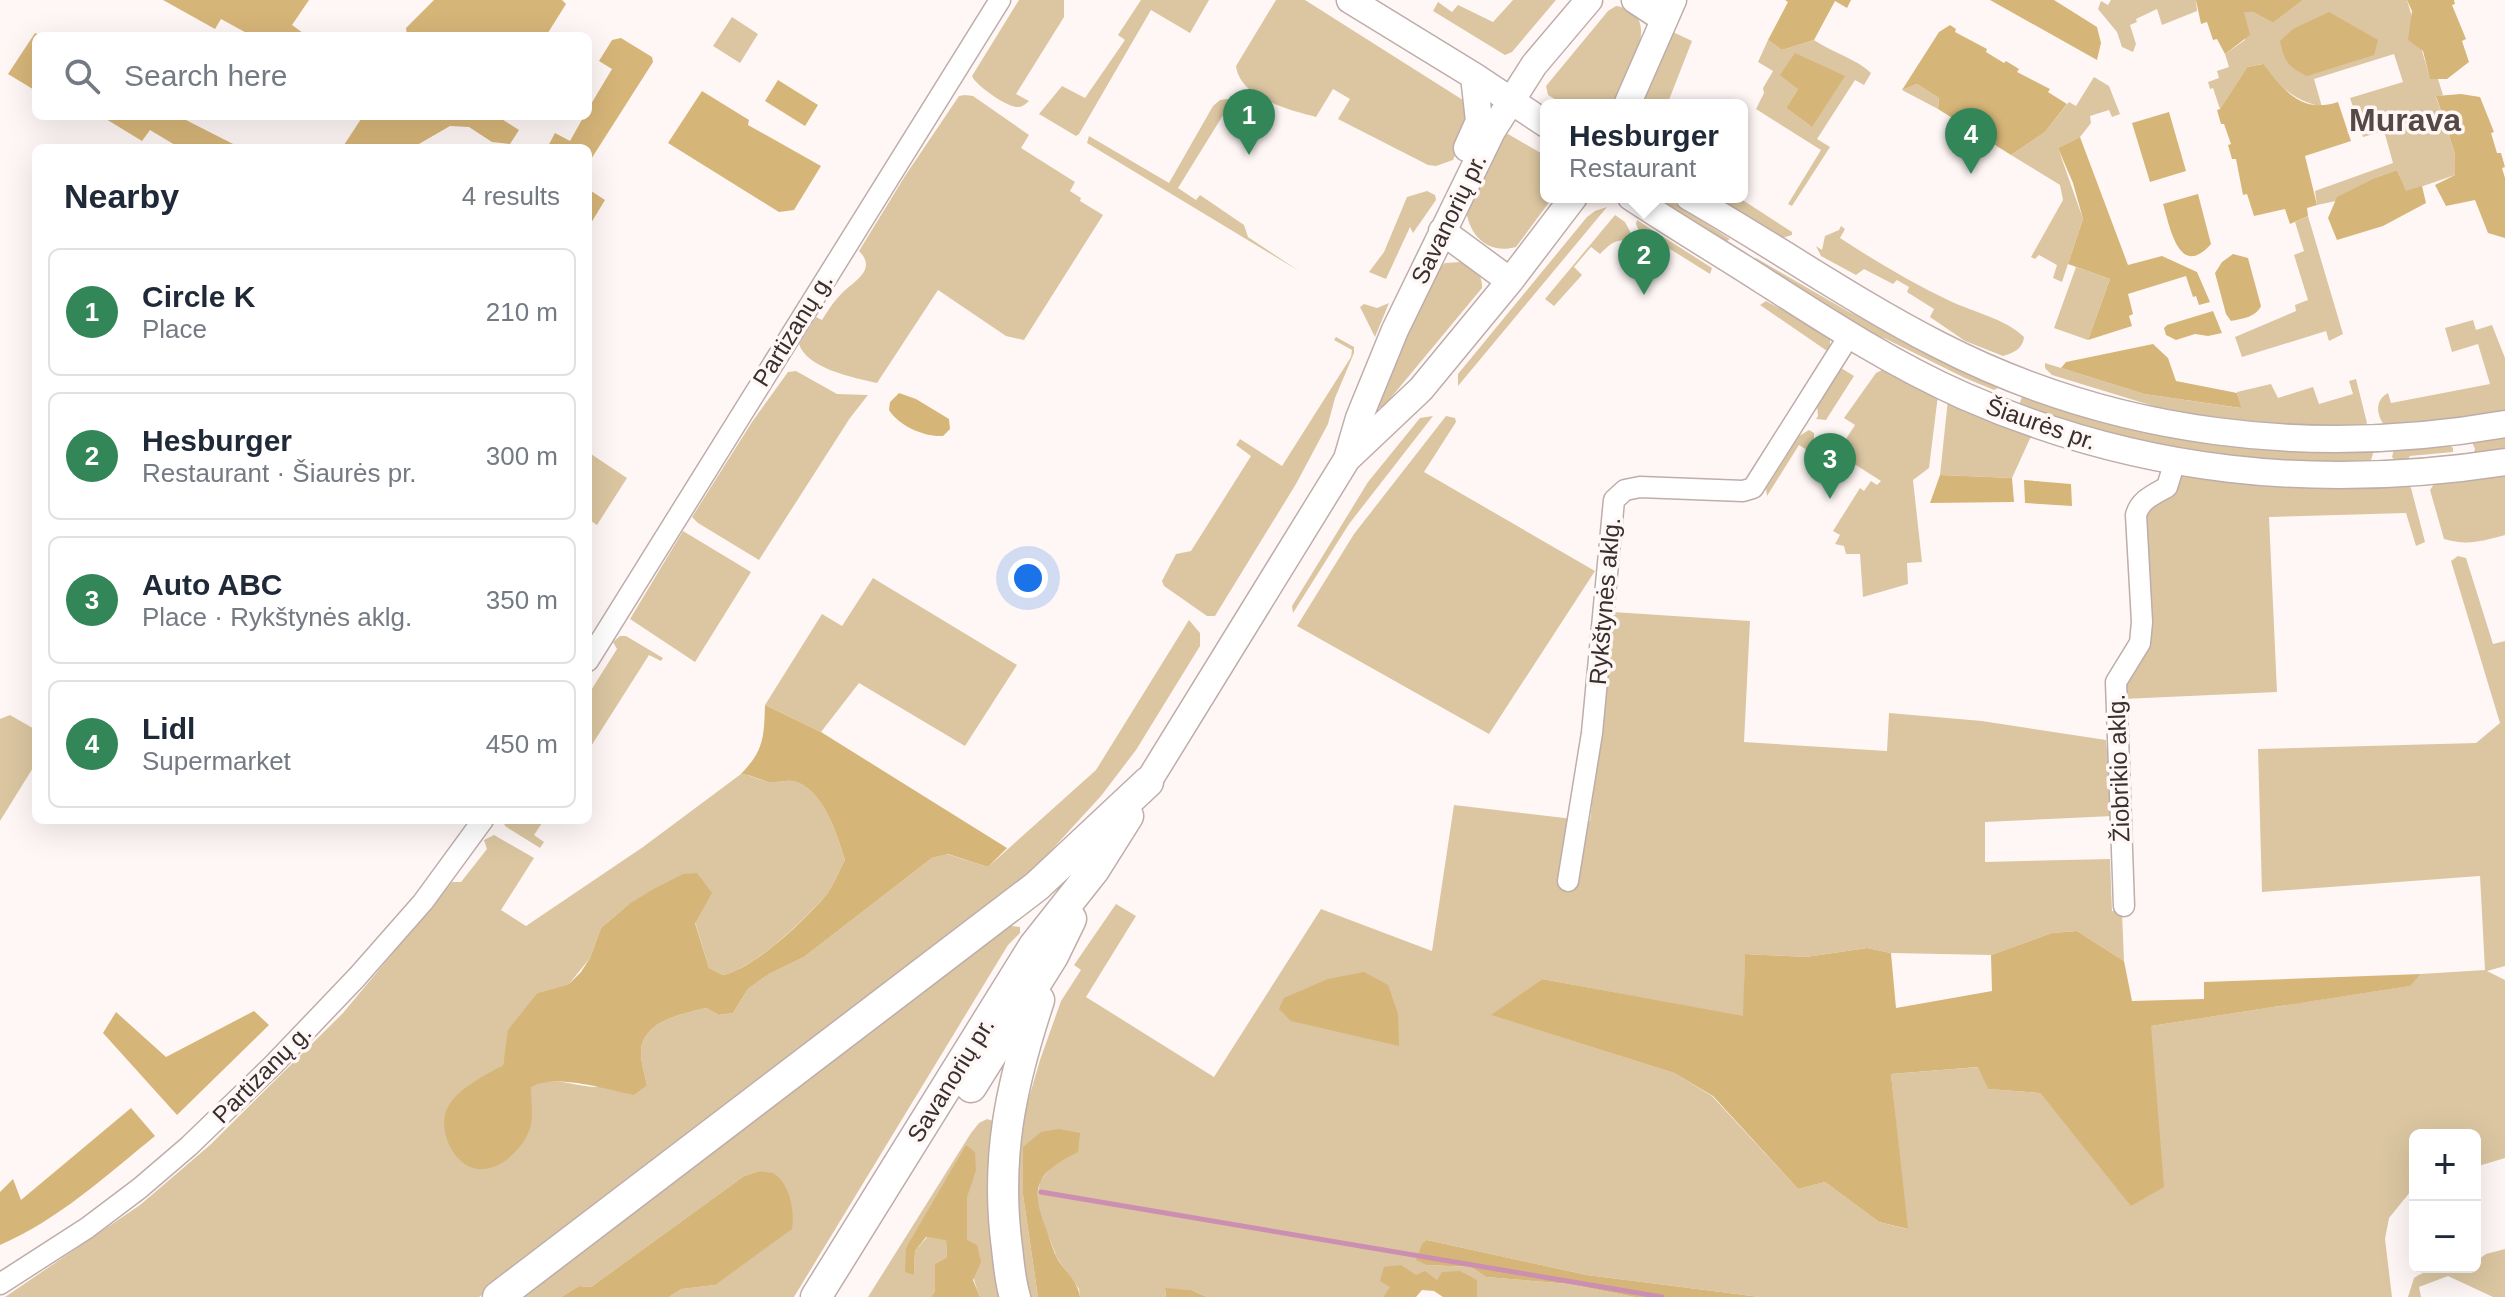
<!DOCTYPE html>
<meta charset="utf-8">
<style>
:root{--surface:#fff;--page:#f2f2f3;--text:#1f2937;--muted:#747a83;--line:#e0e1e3;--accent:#338658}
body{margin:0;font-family:Helvetica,sans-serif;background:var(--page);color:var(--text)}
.controls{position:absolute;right:24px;bottom:24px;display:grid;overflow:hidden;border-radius:12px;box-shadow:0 8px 32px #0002}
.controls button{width:72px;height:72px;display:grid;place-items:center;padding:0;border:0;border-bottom:2px solid var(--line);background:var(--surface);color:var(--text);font:40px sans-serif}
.you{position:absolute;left:1028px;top:578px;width:28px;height:28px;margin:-20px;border:6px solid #fff;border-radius:50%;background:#1a73e8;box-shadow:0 0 0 12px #1a73e833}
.badge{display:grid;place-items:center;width:52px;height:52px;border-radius:50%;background:var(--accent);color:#fff;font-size:26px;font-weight:700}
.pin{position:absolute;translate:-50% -66px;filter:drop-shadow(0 2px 4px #0008)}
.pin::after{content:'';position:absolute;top:42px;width:28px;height:24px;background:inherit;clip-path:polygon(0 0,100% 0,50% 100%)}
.popup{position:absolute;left:1540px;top:99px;width:208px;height:104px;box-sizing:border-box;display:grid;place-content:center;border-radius:12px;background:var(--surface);filter:drop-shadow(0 2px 6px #0005);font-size:26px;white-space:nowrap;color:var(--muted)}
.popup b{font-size:30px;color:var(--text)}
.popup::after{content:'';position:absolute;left:50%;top:100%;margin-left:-16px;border:16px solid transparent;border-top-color:var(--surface)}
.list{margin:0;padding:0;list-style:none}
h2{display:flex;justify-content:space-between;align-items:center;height:104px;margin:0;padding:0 32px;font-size:34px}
h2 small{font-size:26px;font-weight:400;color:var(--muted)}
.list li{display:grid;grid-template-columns:52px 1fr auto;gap:24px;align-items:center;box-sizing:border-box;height:128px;margin:0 16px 16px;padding:0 16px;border:2px solid var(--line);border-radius:12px}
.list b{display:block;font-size:30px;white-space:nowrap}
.list p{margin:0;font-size:26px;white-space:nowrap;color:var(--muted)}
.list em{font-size:26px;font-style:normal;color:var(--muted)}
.icon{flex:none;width:44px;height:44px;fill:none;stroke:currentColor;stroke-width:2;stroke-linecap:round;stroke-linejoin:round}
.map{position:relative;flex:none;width:2505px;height:1297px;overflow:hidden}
.search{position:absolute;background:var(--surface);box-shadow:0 8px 32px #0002;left:32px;top:32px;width:560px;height:88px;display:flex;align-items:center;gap:20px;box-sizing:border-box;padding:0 28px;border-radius:12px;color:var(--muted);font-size:30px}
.panel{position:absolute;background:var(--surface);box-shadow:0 8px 32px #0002;left:32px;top:144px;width:560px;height:680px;border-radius:12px}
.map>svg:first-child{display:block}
.green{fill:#dbc6a1;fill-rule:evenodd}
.forest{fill:#d6b578}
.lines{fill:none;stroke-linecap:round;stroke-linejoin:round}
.stream{stroke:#cc8fb2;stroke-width:5}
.minor-casing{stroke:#beada9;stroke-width:23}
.major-casing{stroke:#beada9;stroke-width:29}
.highway-casing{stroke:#beada9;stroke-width:33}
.minor{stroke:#fff;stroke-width:20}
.major{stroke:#fff;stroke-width:26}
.highway{stroke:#fff;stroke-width:30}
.labels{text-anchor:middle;stroke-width:7;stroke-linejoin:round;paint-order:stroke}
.street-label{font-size:24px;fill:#362f2d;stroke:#fff7f6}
.district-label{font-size:32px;font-weight:bold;fill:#564844;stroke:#fff7f6}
</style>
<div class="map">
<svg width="2505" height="1297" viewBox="0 0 2505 1297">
<rect width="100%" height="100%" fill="#fff7f6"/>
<path class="green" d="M1019,0h45v17l-48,77 13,7c-5,4 -6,6 -13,6 -10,-1 -41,-22 -44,-31z
M1141,0h68l-19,33 -39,-23 -72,124 -3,2 -37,-22 23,-28 23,12 40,-58 -7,-5z
M1276,0h29l161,102 4,18 -17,40 -17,6 -8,-1 -90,-46 12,-20 -17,-10 -17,28c-27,-7 -76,-19 -80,-51z
M1513,0h43l-44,52 -7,3 -72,-44 5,-9 14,10 6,-7 35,17z
M2111,0h85l1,11 -35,14 -5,-16 -21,10 1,3 -7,3 6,19 -3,8 -11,-5 -5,-15 -19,-23 3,-8 7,4z
M2303,0h104l23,78 8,1 5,16 -7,2 19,57v21l-49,17 -9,-22 -25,9 -34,18 -2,4 -19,4 -2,-14 78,-28 -9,-32 -21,6 -13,-39 53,-16 -9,-28 -80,25 8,28c-31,-8 -40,-19 -60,-43l-15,3 -27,42 -7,-21 -3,1 -2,-7 11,-4 -2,-7 12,-4 -4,-13 20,-14 -1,-28h9l20,11z
M1616,6c52,8 9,71 -3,99h-48l-17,-10 -2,-9 62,-75z
M732,17l26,17 -18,29 -27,-17z
M1673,32l19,9 -25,64h-25z
M1768,40l14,10 32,-10c19,13 41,18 57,33l-7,12 -9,-5 -38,59 13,8 -38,59 -4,-2 33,-54 -65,-41 8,-16 -1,-5 10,-17 -15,-9zM1798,89l14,38 -26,-19z
M2094,77l15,9 11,28 -8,3 -3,-7 -19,6 1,7 -11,14 -22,11 25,71 -21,63 -9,-4 4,-13 -18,-10 -4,4 -4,-2 32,-57 -3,-15 -49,-30 34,-23 24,-30 7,4z
M1917,84l22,14 -1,11 -36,-19z
M965,95l8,1 56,39 -8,13 54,34 -5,9 11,7 -1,3 23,14 -79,125 -18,-4 -68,-46 -61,93c-23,-5 -71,-15 -78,-39l17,-27 6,3c6,-10 12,-19 20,-27 14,-13 35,-24 17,-42l46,-75 54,-80z
M1227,99l9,8 2,12 -13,-7 -47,76 18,12 4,-5 44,30 4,12 51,34 -212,-128 2,-7 80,47 44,-77 7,-6z
M1508,134l38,22v41h7l-37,50c-28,8 -48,-12 -50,-39l37,-73z
M1427,191l8,4 1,5 -23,33 -3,-6 -24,52 -17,-7 15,-20 23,-55z
M1647,197h18l65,42 -6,4z
M1713,197h25l54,35v3l-13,4z
M1607,207l-149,179v-12l129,-157 8,-6z
M1615,215l10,7 8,15 -3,4c-14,-3 -20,3 -30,13l-9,-7 -17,20 8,8 -28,31 -9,-7z
M2308,216l35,118 -14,7 -3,-10 -84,26 -7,-20 61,-26 -1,-6 13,-5 -14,-45 10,-4 -9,-29z
M1637,220l75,48 -2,6 -72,-45 -2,-5z
M1841,226l4,3 -5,9c35,23 72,45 110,63 23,11 56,18 74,36 -1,12 -11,16 -21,19l-38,-15 -35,-24 4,-8 -27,-17 2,-5 -12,-7 -4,4 -29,-15 -8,6 -35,-19 -5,-10 6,4 3,-14 14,-6z
M1756,258l93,54 149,73v3l-4,2 -29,-12 -79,-39 -43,-16 -90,-63z
M1460,262c13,5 23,11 22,26l-98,118 -7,3 -2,-3 60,-134 10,-9z
M2076,267l34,12 -22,61 -34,-12z
M1766,301l60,33 4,6v13l-70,-48z
M1389,303l-14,34 -15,-30 4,-3 13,4z
M2473,320l3,10 16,-5 13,33v58l-121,9c-8,-11 -9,-25 4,-32l3,10 99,-19 -12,-40 -26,8 -7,-24z
M1336,337l18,10v6l-19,45 -7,26 -32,60 -81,132h-8l-43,-30 -2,-5 14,-27 15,-3 60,-95 -15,-11 4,-6 42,27 69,-109 1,-7 -18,-10z
M2045,363l99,31 96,14 -3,-16 34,-8 7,14 35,-11 6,17 34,-10 -4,-13 7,-2 11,44 -7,9 -174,-16 -134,-41 -7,-7z
M1841,368l13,8 -28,44 -10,-1 2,-3 -1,-10z
M1882,370h9l47,25 -9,73 -16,12 9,82 -15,1 1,21 -45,13 -3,-43h-14l-2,-8 -9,-2 5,-9 -7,-4 27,-43 4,3 7,-10 6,4 4,-4 -44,-28 18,-28 -11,-7 32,-45z
M796,371l41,23 31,1 -18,23 -91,142 -61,-37 -6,-6 60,-95 36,-50z
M2023,394l346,54 4,6 -2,6 -6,4 -81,3 -118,-16 -148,-43z
M1948,399l85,33 -21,46 -72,-3z
M1433,416l-84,108 -56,89 -1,-7 76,-124 52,-64z
M1446,416l9,2 1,4 -32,50 171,99 -106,163 -192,-108 57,-92z
M1809,430l5,3v6l-7,11 -8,-5 -32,51 -1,-7 33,-53z
M2505,433v20l-32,5 2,-9 -4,-9z
M2445,442l8,6v4l-43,4 -5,7 -9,-1 -4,-5 2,-8z
M588,452l39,26 -30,47 -9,-6z
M2505,470v65c-22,6 -38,11 -61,4l-14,-49 6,-9z
M2182,474l226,9 3,5 14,54 -9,4 -10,-33 -137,4 8,175 -154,7 5,-25 16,-160 34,-31z
M683,531l68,41 -56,90 -65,-43z
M2458,556l8,2 27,86 12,-3v325l-18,5 18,9v178l-30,9v-32h-60v51l-26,32 -4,21 7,58h-632l-173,-22 -160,-35v25l44,2 15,10 83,7 65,13h-157v-17h-40l-21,-4 -25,11 -8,10h-176l-16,-7 -26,-1 1,8h-86l-1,-8 -22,-31 -21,-54 4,-23 40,-48 -57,62 15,102h-18l-12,-99 15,-80 17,-58 21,-59 20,-31 -7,-5 42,-61 20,12 -50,81 128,80 107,-168 111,42 22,-146 136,16 23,-209 137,9 -6,121 143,9 2,-38 93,8 124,19 7,76 -128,6v40l125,-3 2,52 10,1 2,49 -47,-30 -25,2 -61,22 -100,-2 -24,-5 -61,9 -61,-3 -1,63 -202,-38 -50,36 182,58 38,23 86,93 27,-7 54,40 28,7 -16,-155 88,-7 9,22 52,4 92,113 19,-180 258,-40 12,-12 64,-4 -5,-94 -218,16 -4,-143 218,-6 24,-20 -49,-162z
M873,578l144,87 -52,81 -106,-63 -38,49 -56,-27 57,-91 20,12z
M1189,620l11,13v13l-64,104 -35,46 -54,59 -57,53 -158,123 -353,266h-474l135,-92 70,-60 133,-132 109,-131h9l26,-33 -3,-9 10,-5 40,23 -33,52 25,16 117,-79 98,-73c11,1 22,8 30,8 9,1 17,-3 25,0 28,9 41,53 49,78 -6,11 -11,24 -18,34 -23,26 -72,74 -104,81l-14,-7 -14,-46 -66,-18 -28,24 -11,30 -21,26 -32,9 -28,37 -6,35 -43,28 71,33v-38c18,-14 42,-2 63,-1 18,0 35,-1 53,-2 -2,-10 -6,-22 -6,-32 0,-32 41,-39 65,-45l13,7 14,-2 15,-24 21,-15 35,-17 128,-99 15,-4 41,13 108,-97z
M620,636h6l37,22 -2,3 -12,-6 -61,96v-56l29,-46 -4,-7z
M10,715l26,15v33l-36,58v-102z
M503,820h41l-10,15 10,7 -4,6 -35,-22z
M1011,926l9,1v6l-12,12 -214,352h-125l13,-8 33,-4 45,-114 -16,5 -153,111 -12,-1 -18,11h-47l485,-367z
M987,1119l6,2 9,176h-22c-11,-26 -18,-73 -13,-102 2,-8 6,-16 9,-24l-70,77 8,26 1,-23 12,-14 19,2 1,18 -12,7v27l-4,6h-63l103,-164 8,-10z
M2505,1249v48h-12l-45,-21 -29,11 2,10h-13l6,-19c20,-13 38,-11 61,-11v-5l11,-8z"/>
<path class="forest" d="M163,0h146l-17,25 15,11h-55l-31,-17 -6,10z
M434,0h128l4,4 -20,32h-139l-1,-8z
M1785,0h66l-4,8 -12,-7 -21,39 -32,10 -14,-10 20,-38z
M1990,0h64l43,27 4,16 -4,17z
M2196,0h107l-30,23 -20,-11h-9l6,23 -25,19 -8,-15 -4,1 -6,-18 -6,2z
M2407,0h47l1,4 -3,1 14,34 -4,2 7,21 -22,17h-17l-7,-28 -15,-11 4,-29z
M2329,12l49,28 -4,15 -67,21c-18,-8 -23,-15 -27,-35l13,-12z
M1950,25l6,4 -1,3 32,17 -1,3 18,11 2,-2 13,8 -2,3 33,17 -2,3 19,12 -22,28 -34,23 -73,-46 1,-11 -22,-14 -15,6 37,-58z
M35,33l7,3h-6v55l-28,-17z
M621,38l31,19 1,5 -65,102v-16h-41l8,-15 15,8 14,-25h4v-7l24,-40 -13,-8 13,-21z
M1795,53l50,23 -33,51 -26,-19 12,-19 -18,-14z
M2263,64c21,26 38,50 75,38l13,39 -46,15 12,49 -10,3 1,8 -18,8 -5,-15 -31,7 -7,-22 -4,1 -7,-36h-4l-4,-14 3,-1 -7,-20h-3l-4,-14 3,-1 27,-42z
M778,80l40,25 -13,21 -40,-25z
M702,91l47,29 -1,5 73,41 -27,44 -15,2 -111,-69z
M2461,94l19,3 14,35 -3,1 6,20h4l4,14 -3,1 3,10v60l-17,-5 -13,-33 -29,6 -11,-21 20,-10v-21l-19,-58z
M2169,112l17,59 -36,11 -18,-59z
M101,116h77l63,32h-61l-30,-18 -8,11z
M363,116h134l22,14 -9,14 -18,-2 -23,-15 -19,-1 -38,22h-70z
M2080,137l48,128 34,-9 35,16 13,30 -11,3 -3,-9 -3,1 -7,-21 -58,18 5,20 -4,2 3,10 -44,14 22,-61 -42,-15 15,-45 -10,-36 -15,-35z
M2397,170l9,21 16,-5 4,17 -43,23 -46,14 -9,-22 9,-21 35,-18z
M588,189l17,11 -17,28z
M2198,194l13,50c-32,36 -41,-17 -48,-40z
M2233,254l15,4 13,48c-5,11 -19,13 -30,15l-5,-7 -11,-41 7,-11z
M2213,311l9,22 -14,3 -13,-2 -19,6 -10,-5 -2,-7 3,-3z
M2153,344l15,14 8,23 61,12 4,15 -97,-14 -83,-26 5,-6z
M899,393l17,6 33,20 1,10 -7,7c-19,1 -44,-10 -54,-26l1,-8z
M1940,475l72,3 2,24 -84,1z
M2024,480l47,4 1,22 -47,-3z
M765,705l56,27 186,116 -19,19 -40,-13 -16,4 -128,99 -35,17 -21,15 -15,24 -14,2 -13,-7c-24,6 -65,13 -65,45 0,10 4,22 6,32l-13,10c-25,-5 -83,-23 -103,-7 0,12 2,26 0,37 -5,20 -26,42 -47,44 -27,3 -46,-35 -38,-58 8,-21 40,-36 57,-46l5,-35 29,-37 32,-9 12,-12 9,-14 11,-30 28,-24 23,-14 31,-16 14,-1 15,20 -17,30 14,45 14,7c32,-7 82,-55 104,-81 7,-10 12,-23 18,-34 -8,-25 -21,-69 -49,-78 -8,-3 -16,1 -25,0 -7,0 -18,-7 -30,-8 23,-24 23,-37 24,-69z
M2077,931l47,30 8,40 72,-2v-17l217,-8 -11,12 -259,40 13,161 -33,19 -91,-113 -52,-4 -10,-22 -87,7 17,155 -29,-7 -54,-40 -27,7 -85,-93 -39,-23 -183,-58 51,-36 201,37 2,-62 61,3 61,-9 24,5 5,55 96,-17 -1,-36 61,-22z
M1364,972l24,13 10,29 1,32 -108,-25 -12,-12 5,-11 44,-19z
M254,1011l15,14 -92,90 -74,-82 13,-21 50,45z
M131,1108l24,28c-48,39 -97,84 -155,109v-53l13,-13 8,21z
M1059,1129l21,4 -2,19c-42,21 -49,35 -31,79 3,9 6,20 11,29 8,12 20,22 22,37h-42l-15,-102v-48l18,-15z
M966,1145l9,7 1,19 -9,26v43l10,5 4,17 -8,18 7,17h-49l4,-6v-27l12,-7 -1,-17 -20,-3 -11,14 -1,24 -9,-3 1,-24z
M760,1171c2,1 12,2 13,2 17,10 22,39 19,56l-77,56 -33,4 -13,8h-108l18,-11 12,1 153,-111z
M1427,1240l160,35 173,22h-126l-65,-13 -83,-7 -15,-10 -44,-2 -11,-5 6,-16z
M1401,1265l15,10 9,-4 12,9 5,-8 18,-1 17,9v17h-34l-9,-6 -12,-1 -6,7h-33l7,-10 -10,-6 4,-14z
M1165,1288l26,2 16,7h-41z"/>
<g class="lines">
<path class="stream" d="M1041,1192l621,105"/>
<defs>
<path id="minor" d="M588,661l412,-661
M1568,881l24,-148 22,-233 11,-10 15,-3 103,4 10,-3 96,-152
M2124,906l-8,-224 24,-39 2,-21 -6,-107c4,-15 17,-20 31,-28l8,-26
M0,1284l87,-56 53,-40 49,-42 84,-81 84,-88 66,-75 60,-82"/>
<path id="major" d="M1350,0l124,76 72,48
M1635,0l29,19
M1627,105l46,-105
M1467,148l12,-27 -5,-45
M1631,197c42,28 86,54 128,81 67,43 133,86 205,118 175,77 353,95 541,66
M1689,197c84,48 164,104 250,148 175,90 373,113 566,79
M1442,231l68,50
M1347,459l12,-41 36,-88 97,-199 42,-66 55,-65
M1148,782l199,-323 74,-70 89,-108 64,-84"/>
<path id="highway" d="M971,1087l82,-131 18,-37
M498,1297l539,-411 111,-104
M816,1297l218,-351 60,-76 34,-54
M1015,1297c-5,-16 -6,-32 -8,-49 -12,-90 4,-163 32,-248"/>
</defs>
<use href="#minor" class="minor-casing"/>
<use href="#major" class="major-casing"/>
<use href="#highway" class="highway-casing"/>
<use href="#minor" class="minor"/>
<use href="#major" class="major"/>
<use href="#highway" class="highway"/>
</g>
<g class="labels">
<g class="street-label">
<text transform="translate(1449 219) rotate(-64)" y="8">Savanorių pr.</text>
<text transform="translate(793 330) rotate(-58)" y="8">Partizanų g.</text>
<text transform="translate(2041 424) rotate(19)" y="8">Šiaurės pr.</text>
<text transform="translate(1605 601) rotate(-85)" y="8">Rykštynės aklg.</text>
<text transform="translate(2119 768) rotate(-92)" y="8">Žiobrikio aklg.</text>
<text transform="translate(262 1074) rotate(-45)" y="8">Partizanų g.</text>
<text transform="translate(951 1080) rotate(-58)" y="8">Savanorių pr.</text>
</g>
<g class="district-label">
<text x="2405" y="131">Murava</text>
</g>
</g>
</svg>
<div class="controls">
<button>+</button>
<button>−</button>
</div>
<div class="you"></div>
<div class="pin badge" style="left:1249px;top:155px">1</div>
<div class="pin badge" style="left:1644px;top:295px">2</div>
<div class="popup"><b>Hesburger</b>Restaurant</div>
<div class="pin badge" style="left:1830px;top:499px">3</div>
<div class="pin badge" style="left:1971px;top:174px">4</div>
<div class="search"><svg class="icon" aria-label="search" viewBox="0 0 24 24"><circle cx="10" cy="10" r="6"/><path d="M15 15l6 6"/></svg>Search here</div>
<section class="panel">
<h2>Nearby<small>4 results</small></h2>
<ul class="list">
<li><span class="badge">1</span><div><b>Circle K</b><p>Place</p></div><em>210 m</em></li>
<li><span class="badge">2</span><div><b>Hesburger</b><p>Restaurant · Šiaurės pr.</p></div><em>300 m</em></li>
<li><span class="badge">3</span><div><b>Auto ABC</b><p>Place · Rykštynės aklg.</p></div><em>350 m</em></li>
<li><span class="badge">4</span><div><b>Lidl</b><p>Supermarket</p></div><em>450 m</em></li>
</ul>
</section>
</div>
